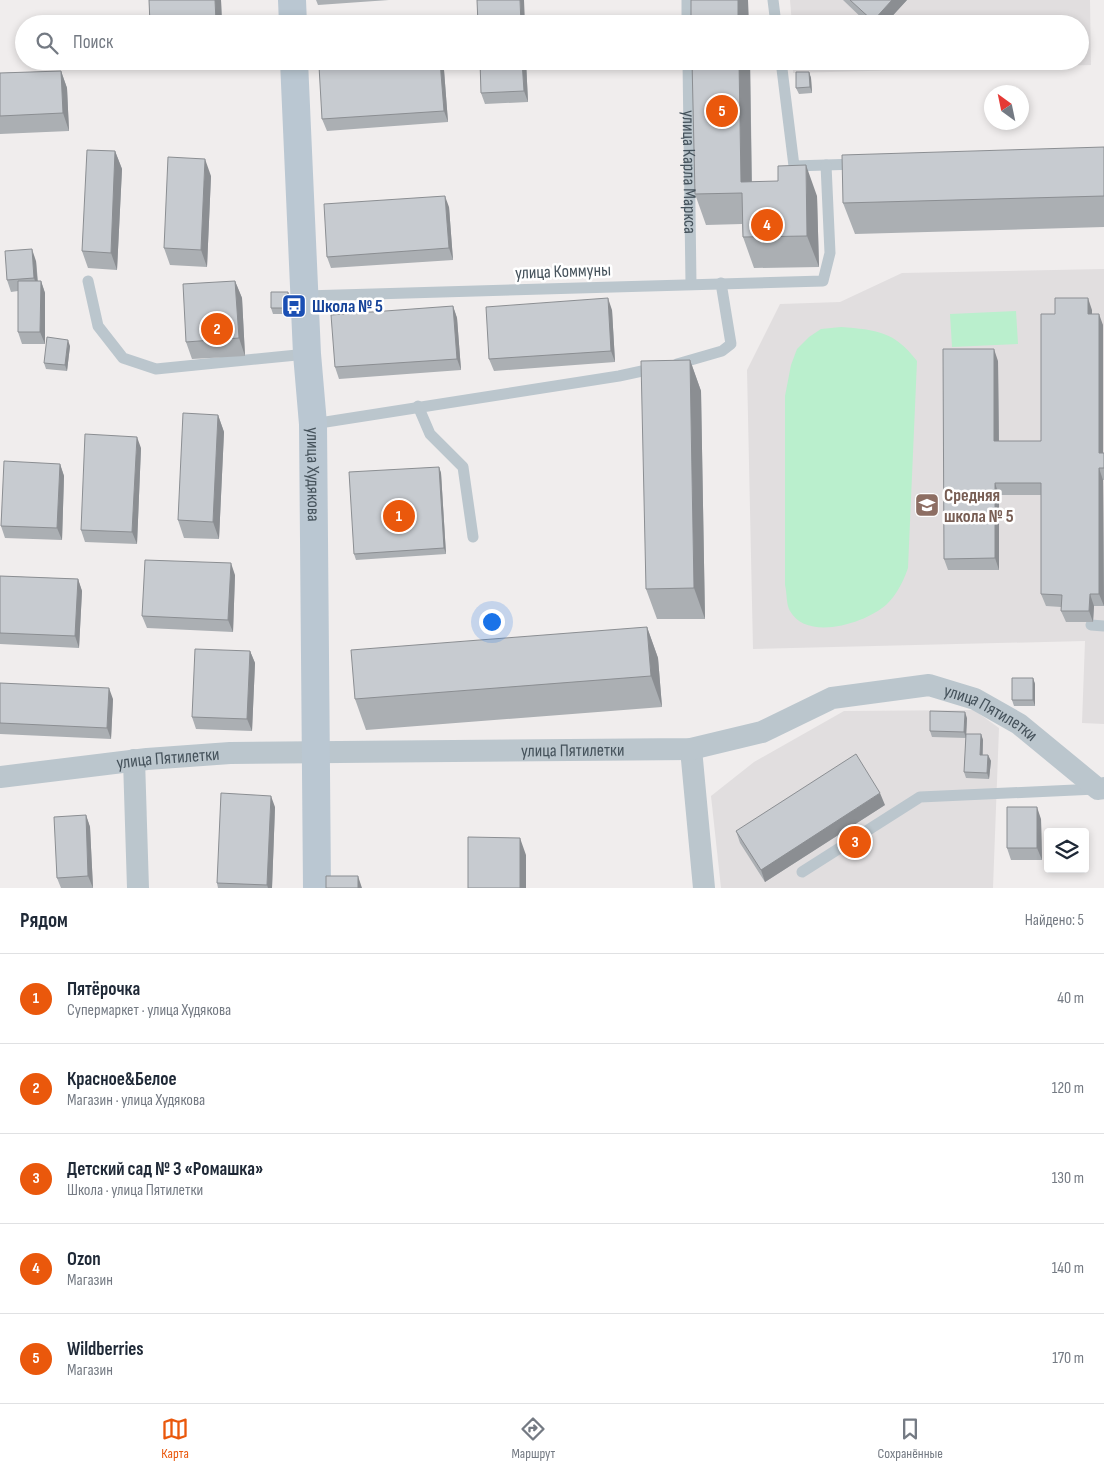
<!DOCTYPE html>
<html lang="ru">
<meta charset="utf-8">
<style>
:root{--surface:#fff;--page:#f6f6f7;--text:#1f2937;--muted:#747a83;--line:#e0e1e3;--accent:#ea580c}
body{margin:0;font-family:"Sofia Sans Condensed",sans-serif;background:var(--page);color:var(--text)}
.controls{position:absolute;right:15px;bottom:15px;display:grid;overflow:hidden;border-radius:5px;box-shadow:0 2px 8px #0003}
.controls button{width:45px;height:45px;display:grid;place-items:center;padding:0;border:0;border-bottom:1px solid var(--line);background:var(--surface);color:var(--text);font:25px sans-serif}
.compass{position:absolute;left:984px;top:85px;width:45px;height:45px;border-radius:50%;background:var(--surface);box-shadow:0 2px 8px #0003;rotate:327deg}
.you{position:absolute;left:491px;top:621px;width:18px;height:18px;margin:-12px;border:4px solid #fff;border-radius:50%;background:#1a73e8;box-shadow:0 0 0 8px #1a73e833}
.badge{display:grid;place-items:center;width:32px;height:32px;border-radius:50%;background:var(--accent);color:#fff;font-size:16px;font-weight:700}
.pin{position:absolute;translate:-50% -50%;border:2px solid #fff;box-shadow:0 1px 5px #0006}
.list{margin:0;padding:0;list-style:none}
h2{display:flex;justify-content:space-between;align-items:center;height:65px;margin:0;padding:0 20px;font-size:21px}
h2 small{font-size:16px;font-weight:400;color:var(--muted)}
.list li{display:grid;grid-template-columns:32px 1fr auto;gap:15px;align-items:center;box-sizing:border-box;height:90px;padding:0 20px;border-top:1px solid var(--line)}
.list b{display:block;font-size:19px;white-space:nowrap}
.list p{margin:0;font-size:16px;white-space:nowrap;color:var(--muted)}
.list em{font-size:16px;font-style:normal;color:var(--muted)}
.icon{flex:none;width:28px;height:28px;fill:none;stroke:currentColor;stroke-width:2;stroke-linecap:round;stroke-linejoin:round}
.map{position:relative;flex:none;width:1104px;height:888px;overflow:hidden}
.search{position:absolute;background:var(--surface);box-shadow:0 2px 8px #0003;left:15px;right:15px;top:15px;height:55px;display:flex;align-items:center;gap:12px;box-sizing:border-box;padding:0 18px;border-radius:28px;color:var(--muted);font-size:19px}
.sheet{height:515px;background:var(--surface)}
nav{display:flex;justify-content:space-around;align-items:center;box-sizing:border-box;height:70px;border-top:1px solid var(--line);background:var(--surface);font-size:14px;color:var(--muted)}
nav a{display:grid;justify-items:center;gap:2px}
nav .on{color:var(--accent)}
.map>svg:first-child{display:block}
.education{fill:#e1dedf}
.green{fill:#baefcd}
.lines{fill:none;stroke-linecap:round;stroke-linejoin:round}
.lane{stroke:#bbc6cd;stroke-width:11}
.street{stroke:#bbc6cd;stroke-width:22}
.secondary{stroke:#bac7d2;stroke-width:28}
.wall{fill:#abafb3}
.shaded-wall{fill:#8b8e92}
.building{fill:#c7cbd0;stroke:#8b8e92}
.labels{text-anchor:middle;stroke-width:5;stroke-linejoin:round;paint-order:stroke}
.street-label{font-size:18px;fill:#45525b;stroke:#fff}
.transit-label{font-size:18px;font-weight:bold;fill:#164399;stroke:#fff;text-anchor:start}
.education-label{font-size:18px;font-weight:bold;fill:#785e54;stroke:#fff;text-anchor:start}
</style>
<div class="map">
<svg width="1104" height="888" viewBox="0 0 1104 888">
<rect width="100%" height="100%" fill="#f0eded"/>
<path class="education" d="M790,0h300l1,65 -298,8v-12h287v-37h-288z
M1104,269v455l-22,-1 3,-82 -332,8 -6,-279 33,-66 60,-2 62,-29z
M974,710l25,18 -6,160h-272l-10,-92 43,-34 90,-51z"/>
<path class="green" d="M1016,311l2,33 -66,3 -2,-33z
M841,327c36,3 53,4 76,34l-9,207c-5,14 -11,26 -21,36 -20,19 -80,38 -97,7 -4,-6 -3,-19 -5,-26v-189l6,-31 6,-16 12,-12 12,-8z"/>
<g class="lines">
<g class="lane">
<path d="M687,0v24"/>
<path d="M773,0l3,24"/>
<path id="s1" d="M688,61l3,223"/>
<path d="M781,61l13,105 63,-2"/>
<path d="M88,281l10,45 25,32 33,11 151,-15"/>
<path d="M305,296l518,-15 7,-28 -4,-88"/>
<path d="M677,364l45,-13 9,-7 -10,-61"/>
<path d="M418,406l12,28 33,33 10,70"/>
<path d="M313,424l306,-48 37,-8"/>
<path d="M1091,625l13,1"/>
<path d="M802,872l118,-75 176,-8"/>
</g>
<g class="street">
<path d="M691,749l13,139"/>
<path d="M134,760l4,128"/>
<path id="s2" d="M0,777l147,-18 83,-6 461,-4 71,-17 70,-34 97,-13 46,14 44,25 79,65 6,-1"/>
</g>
<g class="secondary">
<path d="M292,0l1,24"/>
<path id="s3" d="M294,61l13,293 6,70 4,464"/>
</g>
</g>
<path class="wall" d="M149,0h72l1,24h-72z
M316,0h73l-71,5z
M843,0h64l-22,24h-17z
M392,61h49l3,9 4,52 -121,9 -5,-12z
M480,61h46l2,41 -43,2 -4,-11z
M692,61h58l2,121 65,14 2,71 -65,1 -11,-31 -1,-13 -36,1 -11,-31z
M61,71l6,17 2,43 -69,3v-61z
M809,72l2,6 1,15 -13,1 -3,-6z
M1104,147v80l-249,7 -12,-31z
M115,151l7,18 -5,101 -29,-2 -6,-17z
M211,176l-4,91 -37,-2 -6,-17z
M449,207l4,53 -122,8 -4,-11z
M36,261l2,20h3l4,12v51h-23l-4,-12v-41l-7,1 -4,-12z
M235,281l7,17 3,58 -53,3 -6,-17z
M290,298v16h-17l-2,-6z
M453,306l4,12 4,52 -122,9 -4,-12z
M612,310l3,52 -121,9 -5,-12z
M1092,310v4l11,11v128h1v27h-1l1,126h-10l-1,16h-27l-5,-11v-4l-15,-1 -5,-12v-99h-42v75h-51l-4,-11 54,-198 1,80h42l14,-127z
M70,346l-3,25 -21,-2 -2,-6z
M690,360l11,31 4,228h-48l-11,-30z
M218,415l6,17 -5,107 -35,-1 -6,-18z
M141,448l-4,96 -52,-2 -4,-12z
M60,464l4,12 -2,64 -57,-2 -4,-12z
M439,467l2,6 5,81 -90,6 -2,-6z
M235,575l-2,57 -86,-4 -5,-12z
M0,576l78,3 4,12 -3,57 -79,-4z
M647,627l11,31 4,49 -296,23 -11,-31z
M250,651l5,12 -3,68 -56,-2 -4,-12z
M1033,678l2,6v22h-21l-2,-6z
M0,683l113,16 -2,40 -111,-5z
M967,718l-1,18 15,-2 2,6v15h5l3,6 -2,18 -23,-1 -2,-6 2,-34 -34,-1 -2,-6z
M885,805l-120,77 -25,-39 -4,-12z
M275,807l-3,81h-54l-1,-5z
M86,815l4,12 3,61h-32l-4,-10z
M1041,819l1,41h-31l-4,-12z"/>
<path class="shaded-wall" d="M215,0h6l1,24h-5l-1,-3z
M520,0h4l1,24h-4z
M738,0h10l1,24h-11z
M892,0h15l-22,24h-11l-1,-3z
M440,61h1l3,9 4,52 -4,-11z
M522,61h4l2,41 -4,-11z
M739,61h11l2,152 -11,-31z
M61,71l6,17 2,43 -6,-18z
M809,72l2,6 1,15 -2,-6z
M115,151l7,18 -5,101 -6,-17z
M205,159l6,17 -4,91 -6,-17z
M806,165l11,31 2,71 -12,-31z
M445,196l4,11 4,53 -4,-12z
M32,249l4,12 2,29 -4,-12z
M41,281l4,12v51l-5,-12z
M235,281l7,17 3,58 -6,-18z
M288,292l2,6v16l-2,-6z
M608,298l4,12 3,52 -4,-11z
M1088,298l4,12v16l-4,-12z
M453,306l4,12 4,52 -4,-11z
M1099,314l4,11v140l-4,-12z
M68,340l2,6 -3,25 -2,-6z
M994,349l4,12 1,92 -5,-12z
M690,360l11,31 4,228 -11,-31z
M218,415l6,17 -5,107 -6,-17z
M137,437l4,11 -4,96 -5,-12z
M60,464l4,12 -2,64 -5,-12z
M439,467l2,6 5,81 -2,-6z
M1099,468l4,12 1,126 -5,-12z
M995,483l4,12v75l-4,-12z
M231,563l4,12 -2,57 -5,-12z
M78,579l4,12 -3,57 -4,-12z
M1090,594l4,12 -1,16 -4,-11z
M647,627l11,31 4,49 -11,-31z
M250,651l5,12 -3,68 -5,-12z
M1033,678l2,6v22l-2,-6z
M109,688l4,11 -2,40 -4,-11z
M965,712l2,6 -1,20 -2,-6z
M981,734l2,6 -1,21 -2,-6z
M988,755l3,6 -2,18 -2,-6z
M880,793l5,12 -120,77 -4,-12z
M271,796l4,11 -3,81h-4l-1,-3z
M1037,807l4,12 1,41 -5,-12z
M86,815l4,12 3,61 -5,-12z
M520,838l6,17v33h-6z
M358,876l4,12h-4z"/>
<path class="building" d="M149,0h66l1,21 -66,3z
M477,0h43l1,24h-43z
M691,0h47v24h-47z
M850,0h42l-19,21z
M392,61h48l4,50 -122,8 -3,-53z
M480,61h42l2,30 -43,2z
M692,61h47l2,121 37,-1v-15l28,-1 1,71 -64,1 -1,-44 -47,1z
M61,71l2,42 -63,3v-43z
M796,72h13l1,15 -14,1z
M1104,147v49l-261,7 -1,-48z
M87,150l28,1 -4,102 -29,-2z
M168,157l37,2 -4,91 -37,-2z
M445,196l4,52 -122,9 -3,-53z
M32,249l2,29 -27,2 -2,-29z
M18,281h23l-1,51h-22z
M235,281l4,57 -53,4 -3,-58z
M271,292h17v16h-17z
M608,298l3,53 -122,8 -3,-52z
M1055,298h33v16h11v139h5v15h-5v126h-9l-1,17h-28l1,-16 -21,-1v-111h-46v75l-51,1 -1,-210h51v92h47v-127h14z
M453,306l4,53 -122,8 -4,-52z
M47,337l21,3 -3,25 -21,-2z
M690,360l4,228 -48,1 -5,-228z
M183,413l35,2 -5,107 -35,-2z
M85,434l52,3 -5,95 -51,-2z
M4,461l56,3 -3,64 -56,-2z
M439,467l5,81 -90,6 -5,-82z
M145,560l86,3 -3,57 -86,-4z
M0,576l78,3 -3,57 -75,-3z
M647,627l4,49 -296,23 -4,-49z
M195,649l55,2 -3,68 -55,-2z
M1012,678h21v22h-21z
M0,683l109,5 -2,40 -107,-5z
M930,711l35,1 -1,20 -34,-1z
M966,734h15l-1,21h8l-1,18 -23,-1z
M856,754l24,39 -119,77 -25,-39z
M221,793l50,3 -4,89 -50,-2z
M1007,807h30v41h-30z
M86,815l2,61 -31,2 -3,-61z
M468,837l52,1v50h-52z
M326,876h32v12h-32z"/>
<defs>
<symbol id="bus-square" viewBox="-11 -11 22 22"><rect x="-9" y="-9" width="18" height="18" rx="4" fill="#1a4fb4" stroke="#fff"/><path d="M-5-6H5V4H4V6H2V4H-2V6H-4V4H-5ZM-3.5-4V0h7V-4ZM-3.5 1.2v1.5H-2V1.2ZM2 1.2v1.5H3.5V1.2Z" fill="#fff"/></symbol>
<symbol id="school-square" viewBox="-11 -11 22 22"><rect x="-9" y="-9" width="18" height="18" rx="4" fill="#8d6e63" stroke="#fff"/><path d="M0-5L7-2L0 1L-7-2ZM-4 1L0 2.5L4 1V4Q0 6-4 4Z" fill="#fff"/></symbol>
</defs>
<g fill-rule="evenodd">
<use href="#bus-square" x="280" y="292" width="28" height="28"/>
<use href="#school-square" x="913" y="491" width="28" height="28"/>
</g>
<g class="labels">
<g class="street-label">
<text dy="6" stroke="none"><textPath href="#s1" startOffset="111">улица Карла Маркса</textPath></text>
<text transform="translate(563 271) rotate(-2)" y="6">улица Коммуны</text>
<text dy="6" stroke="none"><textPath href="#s3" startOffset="414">улица Худякова</textPath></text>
<text dy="6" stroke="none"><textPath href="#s2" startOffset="1009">улица Пятилетки</textPath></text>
<text dy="6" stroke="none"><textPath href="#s2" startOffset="574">улица Пятилетки</textPath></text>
<text dy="6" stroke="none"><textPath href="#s2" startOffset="169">улица Пятилетки</textPath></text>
</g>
<g class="transit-label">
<text x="312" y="312">Школа № 5</text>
</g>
<g class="education-label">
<text x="944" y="501">Средняя<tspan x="944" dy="21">школа № 5</tspan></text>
</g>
</g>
</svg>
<div class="controls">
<button><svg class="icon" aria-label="layers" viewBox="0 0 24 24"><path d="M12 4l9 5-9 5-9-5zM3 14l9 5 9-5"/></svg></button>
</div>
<svg class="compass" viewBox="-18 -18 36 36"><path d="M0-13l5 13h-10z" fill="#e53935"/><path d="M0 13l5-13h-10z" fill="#747a83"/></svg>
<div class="you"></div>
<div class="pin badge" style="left:399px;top:516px">1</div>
<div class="pin badge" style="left:217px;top:329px">2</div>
<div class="pin badge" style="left:855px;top:842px">3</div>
<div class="pin badge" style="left:767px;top:225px">4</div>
<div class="pin badge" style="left:722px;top:111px">5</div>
<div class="search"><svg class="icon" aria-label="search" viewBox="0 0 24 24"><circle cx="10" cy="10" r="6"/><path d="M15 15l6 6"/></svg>Поиск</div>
</div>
<section class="sheet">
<h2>Рядом<small>Найдено: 5</small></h2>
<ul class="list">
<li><span class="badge">1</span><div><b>Пятёрочка</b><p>Супермаркет · улица Худякова</p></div><em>40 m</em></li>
<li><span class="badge">2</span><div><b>Красное&amp;Белое</b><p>Магазин · улица Худякова</p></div><em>120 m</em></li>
<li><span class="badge">3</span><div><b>Детский сад № 3 «Ромашка»</b><p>Школа · улица Пятилетки</p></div><em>130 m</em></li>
<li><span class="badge">4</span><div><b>Ozon</b><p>Магазин</p></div><em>140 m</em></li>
<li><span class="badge">5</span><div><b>Wildberries</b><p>Магазин</p></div><em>170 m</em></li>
</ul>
</section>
<nav>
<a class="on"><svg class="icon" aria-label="map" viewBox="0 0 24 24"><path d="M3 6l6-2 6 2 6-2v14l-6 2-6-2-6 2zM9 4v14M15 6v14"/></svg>Карта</a>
<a><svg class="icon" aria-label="directions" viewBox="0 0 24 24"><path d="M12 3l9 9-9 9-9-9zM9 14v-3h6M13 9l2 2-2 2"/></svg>Маршрут</a>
<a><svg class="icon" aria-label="saved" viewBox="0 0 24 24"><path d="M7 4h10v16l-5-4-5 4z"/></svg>Сохранённые</a>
</nav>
